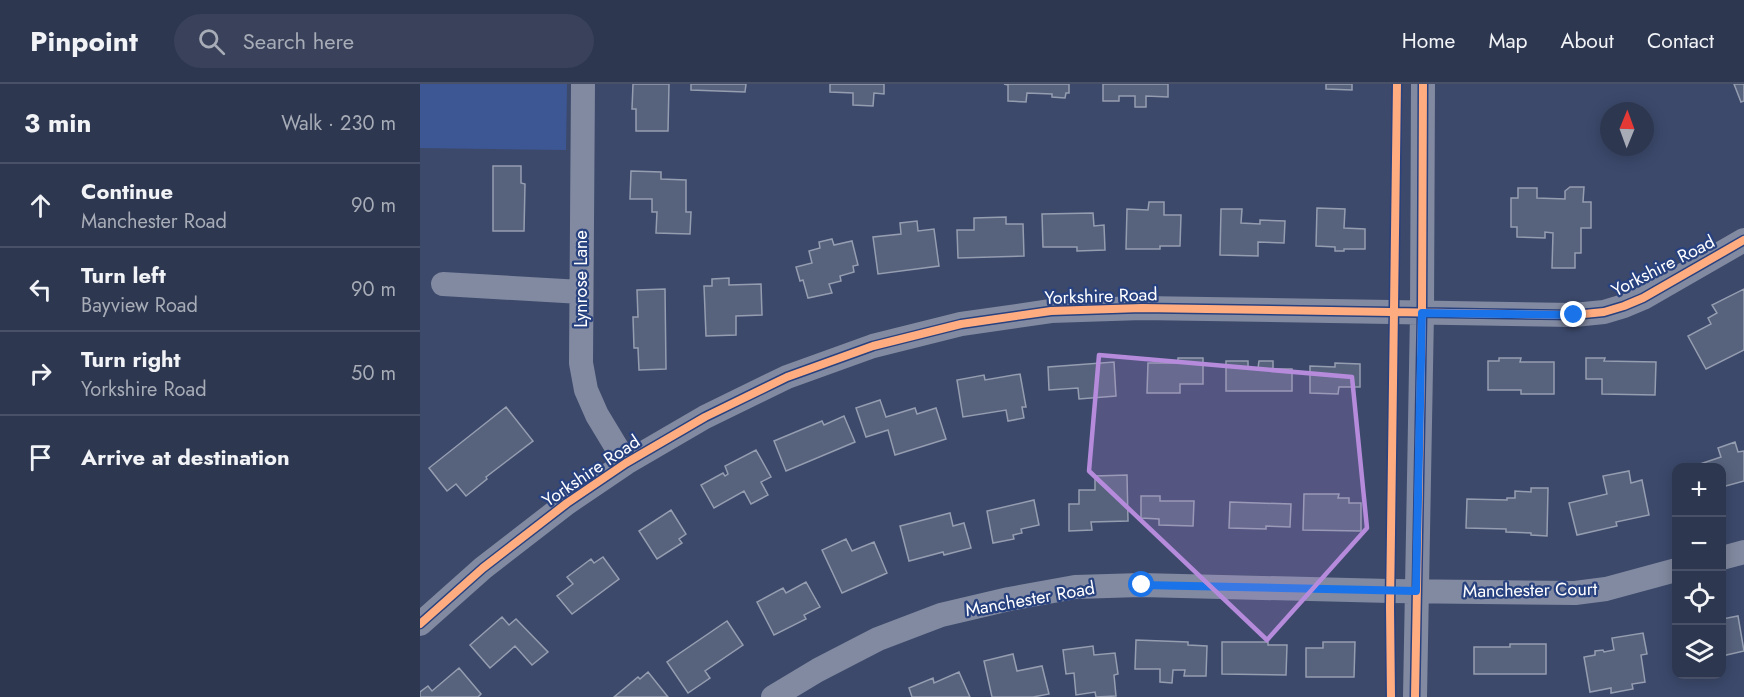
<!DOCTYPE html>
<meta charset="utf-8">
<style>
:root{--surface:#2d3750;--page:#39425a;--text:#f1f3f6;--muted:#a7acb7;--line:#485167}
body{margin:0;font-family:Jost,sans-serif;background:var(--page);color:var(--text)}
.controls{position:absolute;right:18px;bottom:18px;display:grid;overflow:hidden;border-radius:12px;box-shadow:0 3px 15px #0003}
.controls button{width:54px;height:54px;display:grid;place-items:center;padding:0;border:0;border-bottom:2px solid var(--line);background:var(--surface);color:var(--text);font:30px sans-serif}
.compass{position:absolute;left:1180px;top:18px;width:54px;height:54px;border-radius:50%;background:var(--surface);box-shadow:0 3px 15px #0003;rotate:1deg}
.stop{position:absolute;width:18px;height:18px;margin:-14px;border:4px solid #1a73e8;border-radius:50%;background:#fff}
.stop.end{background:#1a73e8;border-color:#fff;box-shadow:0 2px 6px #0008}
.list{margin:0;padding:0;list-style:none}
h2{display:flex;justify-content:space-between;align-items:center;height:78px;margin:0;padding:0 24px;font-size:26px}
h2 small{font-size:20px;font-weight:400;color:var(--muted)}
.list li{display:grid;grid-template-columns:39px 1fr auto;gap:18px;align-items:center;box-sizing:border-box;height:84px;padding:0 24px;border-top:2px solid var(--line)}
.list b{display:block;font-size:22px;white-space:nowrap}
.list p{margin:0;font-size:20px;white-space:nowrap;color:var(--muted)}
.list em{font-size:20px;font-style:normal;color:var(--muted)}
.icon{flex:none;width:33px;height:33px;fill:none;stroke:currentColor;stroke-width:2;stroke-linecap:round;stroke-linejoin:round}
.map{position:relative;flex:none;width:1324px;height:613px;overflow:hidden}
header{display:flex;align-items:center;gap:36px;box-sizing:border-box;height:84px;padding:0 30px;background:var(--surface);border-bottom:2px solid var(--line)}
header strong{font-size:28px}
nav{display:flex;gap:33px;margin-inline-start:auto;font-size:21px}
.search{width:420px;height:54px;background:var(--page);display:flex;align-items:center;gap:15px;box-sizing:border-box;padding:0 21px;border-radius:33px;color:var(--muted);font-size:22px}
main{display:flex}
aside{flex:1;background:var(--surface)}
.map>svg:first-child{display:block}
.green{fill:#3d5795}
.building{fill:#57627d;stroke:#959db0;stroke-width:1.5}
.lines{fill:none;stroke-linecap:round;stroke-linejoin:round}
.minor{stroke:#828aa1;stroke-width:24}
.cycleway-casing{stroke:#28417f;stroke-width:11}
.cycleway{stroke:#ffac80;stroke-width:8}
.route{stroke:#1a73e8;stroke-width:8}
.marked{fill:#b68bdc;fill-opacity:0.2;stroke:#b68bdc;stroke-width:4.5;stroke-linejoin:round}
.labels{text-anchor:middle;stroke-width:4.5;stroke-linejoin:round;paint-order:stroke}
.street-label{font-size:18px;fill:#fff;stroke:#28417f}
</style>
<header>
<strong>Pinpoint</strong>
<div class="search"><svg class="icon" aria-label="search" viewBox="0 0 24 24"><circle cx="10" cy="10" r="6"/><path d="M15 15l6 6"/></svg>Search here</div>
<nav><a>Home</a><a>Map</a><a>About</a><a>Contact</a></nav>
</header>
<main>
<aside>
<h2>3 min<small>Walk · 230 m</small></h2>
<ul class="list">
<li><svg class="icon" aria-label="ahead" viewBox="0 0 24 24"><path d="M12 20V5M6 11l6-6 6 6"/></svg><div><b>Continue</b><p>Manchester Road</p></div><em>90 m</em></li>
<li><svg class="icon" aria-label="left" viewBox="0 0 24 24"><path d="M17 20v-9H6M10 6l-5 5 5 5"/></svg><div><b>Turn left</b><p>Bayview Road</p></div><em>90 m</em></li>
<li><svg class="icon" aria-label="right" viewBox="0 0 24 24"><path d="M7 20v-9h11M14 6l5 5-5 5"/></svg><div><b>Turn right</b><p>Yorkshire Road</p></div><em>50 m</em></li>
<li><svg class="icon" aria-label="arrive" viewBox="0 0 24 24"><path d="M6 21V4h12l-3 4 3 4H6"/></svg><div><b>Arrive at destination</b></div></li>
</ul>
</aside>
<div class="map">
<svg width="1324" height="613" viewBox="0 0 1324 613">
<rect width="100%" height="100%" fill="#3c496b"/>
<path class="green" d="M0,0h147l-1,66 -146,-2z"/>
<path class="building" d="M213,0h36l-1,47h-32v-22h-4z
M271,0h55l-1,8 -54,-2z
M410,0h54v10l-10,-1 -1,13 -20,-1v-12l-23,-1z
M584,0h65v9h-3l-1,5 -13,-1v-3l-25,-1 -1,9 -18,-1v-16z
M683,0h65v13l-22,-1v11h-11v-11h-16v5h-16z
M906,0h26v6l-26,-1z
M1314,0h10v17l-3,1z
M73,82h28v17l4,1 -1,47h-31z
M211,87l30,1v7l25,1v32h5l-1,22 -34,-1 1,-21h-5v-13h-22z
M1150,103h14l-1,15h8v26h-10v25h-6v15h-23l1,-35 -8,-1v6l-28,-1v-10h-6v-29h7v-10h19v10l28,1v-8z
M729,118h15v13h17l-1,31h-20v3h-34l1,-40 21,1z
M897,124l28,1 -1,19 21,1v20h-21v2h-9v-4l-19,-1z
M801,125h21l-1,14 19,1v-4l25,1 -1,22 -26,-1v14l-38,-1z
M673,129l1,13 10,-1 1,25 -28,1v-4h-34l-1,-33z
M586,133v7h17l1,32 -66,2 -1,-28h17v-12z
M497,137l1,10 16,-2 5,37 -61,8 -5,-37 28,-3 -1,-11z
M412,155l2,6 18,-4 6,24 -5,1 1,6 -14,4 1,5 -12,3 3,9 -24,5 -5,-18 -3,1 -4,-14 16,-4 -3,-12 11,-3 -1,-6z
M309,194v7l32,-1 1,31 -26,1v19l-30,1 -2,-50h8v-7z
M245,205l1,80 -27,1 -1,-22h-4l-1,-31h5l-1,-27z
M1324,205v61l-38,19 -18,-33 23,-12 -3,-6 9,-5 -5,-8z
M758,274h25v26h-23v9h-33l1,-30h30z
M1079,274h22l-1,4h34v32h-33v-4h-33v-29h11z
M1166,274h19l-1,3 52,1 -1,33 -53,-1v-15h-16z
M806,277h22v7h10l1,-7h14v8h19v22h-66z
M694,278l2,34 -37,3 -1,-11 -29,2 -1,-23z
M915,279l25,1v23h-21l-1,7 -28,-1v-27l25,1z
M600,290l6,33h-4l2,11 -16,3 -2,-11 -43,7 -6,-37 27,-5 1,5z
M460,316l6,17 29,-9 2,6 19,-6 10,31 -51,16 -7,-25 -22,7 -10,-29z
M86,323l27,34 -47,36 1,2 -21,17 -10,-12 -9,7 -18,-23z
M424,332l11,26 -69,29 -12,-30 48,-20 2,4z
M1315,358l3,10 6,-1v30l-22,6 1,3 -1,1v-23h-34l33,-11 -3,-9z
M336,366l15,27 -10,5 7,13 -17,9 -7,-13 -30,17 -13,-23 22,-12 2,3 3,-2 -3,-8z
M1209,387l2,12 11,-3 7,35 -33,7 1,4 -40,9 -8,-32 38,-9 -4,-18z
M707,391l1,46 -37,1 1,8 -23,1v-27h10v-14h16v-14z
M1111,404h17l-1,48 -16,-1v-2l-25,-1v-3l-40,-1 1,-29 40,1v-2h8v-7l16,1z
M884,410h35l-1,4h11v5h12v28l-58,-1z
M721,412h19v5h34l-1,25 -34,-1v-6l-18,-1z
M614,416l5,25 -18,4 1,4 -9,2 1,4 -21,4 -6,-32z
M810,418l61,2 -1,23 -24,-1v3l-37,-1z
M251,426l15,24 -7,5 3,4 -25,16 -18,-28z
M530,429l3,13 11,-3 7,25 -27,7 -1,-3 -34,9 -9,-35z
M426,455l6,12 22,-9 13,31 -45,20 -20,-43z
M183,473l16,22 -47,35 -15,-18 16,-12 -6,-7 24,-18 3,4z
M386,498l14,25 -16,8 2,4 -32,16 -17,-33 26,-14 3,5z
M1318,532l6,35 -22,5v-37z
M82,533l7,8 7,-6 32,33 -16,13 -17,-19 -25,22 -20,-23z
M307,537l16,24 -38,26 5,7 -22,15 -21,-31z
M1223,549l4,21 -6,1 4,27 -13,2 1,5 -22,4v-5l-21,4 -6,-35 11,-2v-4l8,-1 1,2 10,-2 -2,-12z
M716,556l52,2v3l19,1 -1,30h-22l1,-6h-12l-1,13 -12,-1v-13h-25z
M802,558h46v3h19l-1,30 -64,-1z
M903,558h32l-1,35h-48v-29h17z
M1090,560h36v30h-72v-27h36z
M673,562l1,9 21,-2 3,21 -4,1 2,21 -20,1 -1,-5 -19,3 -2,-22 -8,1 -3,-24z
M593,570l4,17 25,-5 7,28 -16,3h-41l-8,-36z
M39,584l22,26 -3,3h-58v-5l8,-6 4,5z
M228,588l20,25h-54l24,-20 2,2z
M539,588l11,25h-58l-3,-9 24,-10 1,5z"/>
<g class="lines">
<path class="minor" d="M163,0l-2,279 5,27 11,25 29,48
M23,200l138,8
M1302,474l22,-6
M0,540l63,-56 84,-65 59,-40 79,-46 82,-40 86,-31 88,-22 90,-13 91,-3 432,7 30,-3 20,-6 19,-8 101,-58
M353,613l45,-27 60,-31 63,-24 68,-16 66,-12 66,-2 249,6 185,2 31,-4 70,-19
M995,613l7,-384 1,-229"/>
<defs>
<path id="cycleway" d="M0,540l63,-56 84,-65 59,-40 79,-46 82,-40 86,-31 88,-22 90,-13 91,-3 432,7 30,-3 20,-6 19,-8 101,-58
M971,613l-1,-90 7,-523
M995,613l7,-384 1,-229"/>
</defs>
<use href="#cycleway" class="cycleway-casing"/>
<use href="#cycleway" class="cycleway"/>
</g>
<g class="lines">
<path class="route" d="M722,501l274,6 6,-278 152,2"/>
</g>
<path class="marked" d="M679,271l253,22 15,151 -100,112 -178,-169z"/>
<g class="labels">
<g class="street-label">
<text transform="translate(1243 182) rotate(-27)" y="6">Yorkshire Road</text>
<text transform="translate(161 195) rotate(-90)" y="6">Lynrose Lane</text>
<text transform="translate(681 212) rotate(-2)" y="6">Yorkshire Road</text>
<text transform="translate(171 387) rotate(-34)" y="6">Yorkshire Road</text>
<text transform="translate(1110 506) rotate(-1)" y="6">Manchester Court</text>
<text transform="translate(610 515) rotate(-10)" y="6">Manchester Road</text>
</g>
</g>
</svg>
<div class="controls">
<button>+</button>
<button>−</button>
<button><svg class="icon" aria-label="locate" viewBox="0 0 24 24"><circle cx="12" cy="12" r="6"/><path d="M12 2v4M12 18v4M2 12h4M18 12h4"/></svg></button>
<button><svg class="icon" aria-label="layers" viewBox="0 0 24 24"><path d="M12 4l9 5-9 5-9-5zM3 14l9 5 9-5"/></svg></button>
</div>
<svg class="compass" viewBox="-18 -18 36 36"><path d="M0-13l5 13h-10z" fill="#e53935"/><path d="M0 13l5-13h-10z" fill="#a7acb7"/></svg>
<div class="stop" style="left:722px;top:501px"></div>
<div class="stop end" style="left:1154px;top:231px"></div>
</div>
</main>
